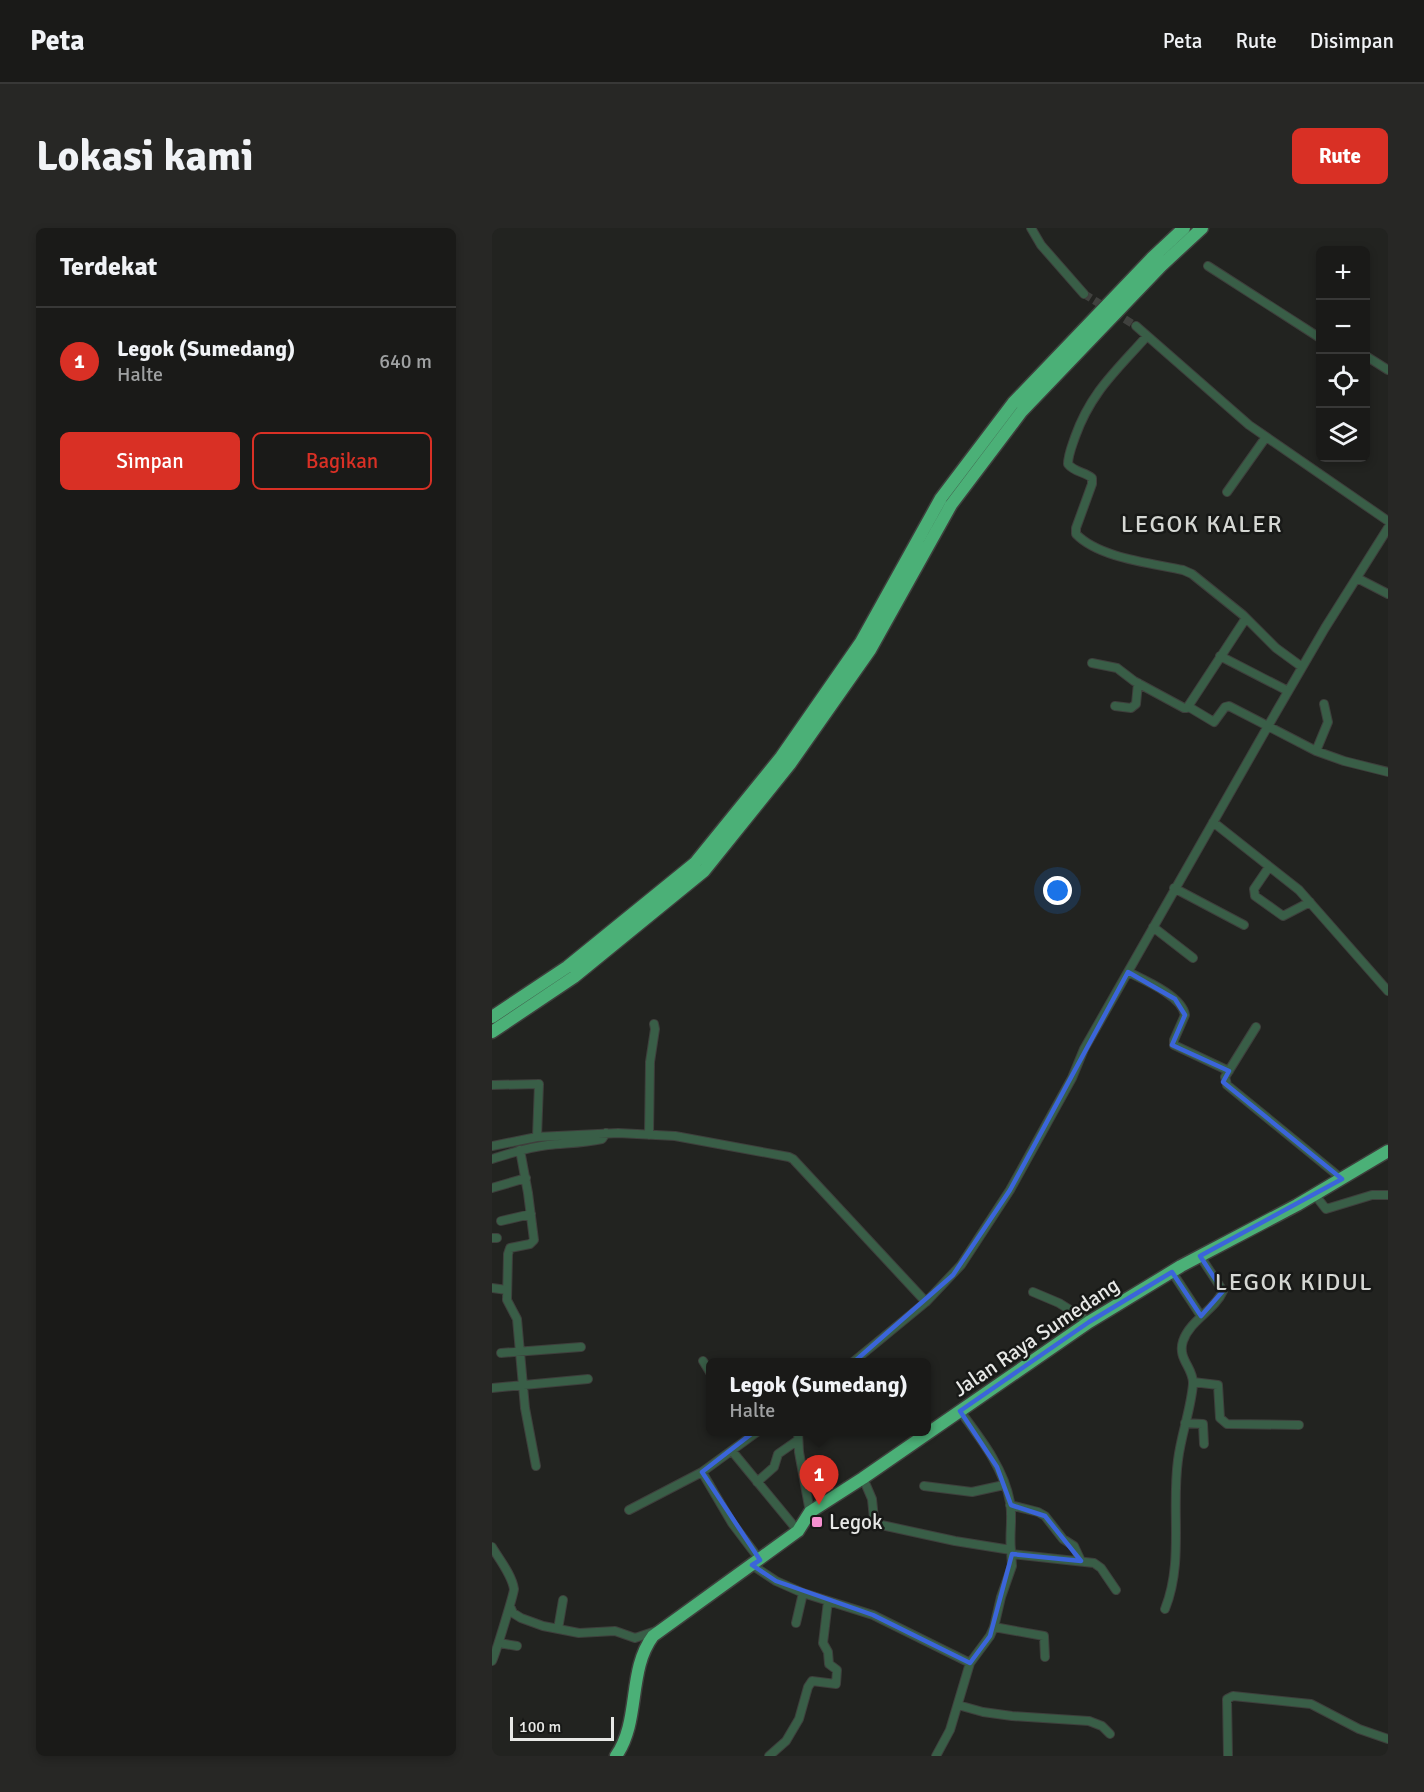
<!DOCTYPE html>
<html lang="id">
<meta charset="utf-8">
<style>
:root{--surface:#1a1a18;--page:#272725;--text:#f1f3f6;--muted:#9fa1a2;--line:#383837;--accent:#d93025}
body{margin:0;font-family:Signika,sans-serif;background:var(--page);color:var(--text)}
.controls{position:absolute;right:18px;top:18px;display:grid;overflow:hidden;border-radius:9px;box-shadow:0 3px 9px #0003}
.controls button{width:54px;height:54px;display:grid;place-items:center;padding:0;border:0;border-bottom:2px solid var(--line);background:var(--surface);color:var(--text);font:30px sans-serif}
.scale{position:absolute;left:18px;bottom:15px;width:104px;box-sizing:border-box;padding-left:6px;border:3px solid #e7e8e6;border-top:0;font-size:16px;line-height:21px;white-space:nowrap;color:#e7e8e6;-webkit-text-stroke:4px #181917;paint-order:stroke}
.you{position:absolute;left:566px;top:663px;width:21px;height:21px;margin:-15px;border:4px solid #fff;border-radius:50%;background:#1a73e8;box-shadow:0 0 0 9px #1a73e833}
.badge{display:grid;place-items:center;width:39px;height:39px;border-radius:50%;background:var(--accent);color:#fff;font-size:20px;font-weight:700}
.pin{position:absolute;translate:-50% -50px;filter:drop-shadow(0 2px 3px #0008)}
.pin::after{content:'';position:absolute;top:32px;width:21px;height:18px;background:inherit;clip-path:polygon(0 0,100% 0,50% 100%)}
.popup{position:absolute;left:214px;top:1130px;width:225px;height:78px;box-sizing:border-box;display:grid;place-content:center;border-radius:9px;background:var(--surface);filter:drop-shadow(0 2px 4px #0005);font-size:20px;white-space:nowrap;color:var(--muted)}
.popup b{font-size:22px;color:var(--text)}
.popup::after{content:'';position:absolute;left:50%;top:100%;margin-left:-12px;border:12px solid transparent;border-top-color:var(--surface)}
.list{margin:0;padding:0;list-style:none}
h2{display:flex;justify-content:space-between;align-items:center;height:78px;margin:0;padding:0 24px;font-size:26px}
h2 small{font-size:20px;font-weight:400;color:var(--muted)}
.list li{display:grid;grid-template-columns:39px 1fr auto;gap:18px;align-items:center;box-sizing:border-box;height:108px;padding:0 24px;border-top:2px solid var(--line)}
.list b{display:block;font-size:22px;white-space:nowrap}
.list p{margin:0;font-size:20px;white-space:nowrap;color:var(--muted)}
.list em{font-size:20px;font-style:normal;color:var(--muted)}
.actions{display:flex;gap:12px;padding:18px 24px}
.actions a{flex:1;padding:14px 0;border:2px solid var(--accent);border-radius:9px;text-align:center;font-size:21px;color:var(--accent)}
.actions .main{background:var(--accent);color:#fff}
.icon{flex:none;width:33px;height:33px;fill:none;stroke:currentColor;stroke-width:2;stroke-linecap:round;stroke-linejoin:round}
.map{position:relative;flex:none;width:896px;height:1528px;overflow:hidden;border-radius:9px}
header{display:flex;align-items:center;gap:36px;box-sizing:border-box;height:84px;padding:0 30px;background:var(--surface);border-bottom:2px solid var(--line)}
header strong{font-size:28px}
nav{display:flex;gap:33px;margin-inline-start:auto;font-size:21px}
.intro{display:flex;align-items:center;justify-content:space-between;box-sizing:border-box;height:144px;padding:0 36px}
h1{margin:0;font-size:42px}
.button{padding:15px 27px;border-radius:9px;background:var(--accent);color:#fff;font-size:21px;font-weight:700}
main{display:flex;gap:36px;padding:0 36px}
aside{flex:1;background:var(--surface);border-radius:9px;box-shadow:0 3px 9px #0003}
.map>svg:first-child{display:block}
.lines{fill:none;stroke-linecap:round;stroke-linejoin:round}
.minor-tunnel{stroke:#40413e;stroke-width:8;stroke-dasharray:8 4;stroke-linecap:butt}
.minor-casing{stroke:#3e3f3c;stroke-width:10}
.highway-casing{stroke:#3e3f3c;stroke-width:15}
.minor{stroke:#395e47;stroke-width:8}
.highway{stroke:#4bb077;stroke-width:12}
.marked{fill:none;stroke:#3b65da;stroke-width:4.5;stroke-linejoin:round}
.poi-dot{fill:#f690d0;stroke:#181917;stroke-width:2}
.labels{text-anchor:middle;stroke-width:5;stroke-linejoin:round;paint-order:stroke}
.street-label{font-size:21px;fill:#e7e8e6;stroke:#181917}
.poi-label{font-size:21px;fill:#e7e8e6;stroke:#181917;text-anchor:start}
.quarter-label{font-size:24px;letter-spacing:1.5px;fill:#d5d7d3;stroke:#181917}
</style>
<header>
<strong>Peta</strong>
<nav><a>Peta</a><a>Rute</a><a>Disimpan</a></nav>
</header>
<div class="intro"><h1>Lokasi kami</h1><a class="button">Rute</a></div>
<main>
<aside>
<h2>Terdekat<small></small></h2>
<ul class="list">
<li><span class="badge">1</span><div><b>Legok (Sumedang)</b><p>Halte</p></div><em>640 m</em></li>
</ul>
<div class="actions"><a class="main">Simpan</a><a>Bagikan</a></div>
</aside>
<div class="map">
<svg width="896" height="1528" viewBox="0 0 896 1528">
<rect width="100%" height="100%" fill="#222320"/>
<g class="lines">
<path class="minor-tunnel" d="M592,66l52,32"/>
<defs>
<path id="minor" d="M539,0l10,17 43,49
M716,38l112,72
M644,98l113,99 139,96
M655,108c-31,35 -56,56 -72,101 -3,9 -7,18 -7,27 6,8 17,8 24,14v6l-16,44v6c23,24 75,29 107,36l9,4 51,41 33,33 26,19
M874,128l22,14
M735,264l39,-55
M865,350l31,16
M728,428l68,35
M600,435l25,5 17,13 50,27h3l59,-90
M623,478l16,2 5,-4 2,-21
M697,479l25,15 11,-15 4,-1 87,45 28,10 44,11
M824,523l12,-29 -4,-18
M721,594l86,68 89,101
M777,639l-15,22 1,7 28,20 27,-14
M682,660l70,37
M661,699l40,31
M636,744c16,8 54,24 57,43l-11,25v5l55,26
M764,799l-31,50 2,8 115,94
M0,857l47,-1 -2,53
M157,907l1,-73 5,-33 -1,-5
M0,918l45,-9 81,-4 57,3 114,21 4,2 133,143
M28,922l8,43 6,47 -4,4 -20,4 -2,6 -1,46 10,19 8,89 11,58
M0,931c19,-6 37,-12 56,-14 19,-2 36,-2 54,-6l4,-6
M0,960l34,-10
M823,967l11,14 46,-14h16
M9,993l30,-7
M0,1010h5
M680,1044l29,44
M0,1060l15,2
M541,1064l26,11 30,19
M9,1125l80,-6
M211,1133l8,13
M361,1134l73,-60 35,-37 49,-75 62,-112 12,-29 184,-323 57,-98 63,-100
M701,1154l25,3 2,33 7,6 72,1
M0,1160l96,-9
M693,1195l18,1 1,20
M306,1204l1,20 11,60
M240,1223l66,80
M210,1244l30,51 28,37
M371,1250l9,21 2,20 3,5 78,17 56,9c-2,-16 2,-32 -1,-48 -6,-34 -30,-64 -50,-91
M265,1254l17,-15 4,-13 20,-14
M432,1258l48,6 32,-7
M518,1277l28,7 7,4 18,23 11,7 7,15
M137,1282l73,-38 55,-40
M0,1319c7,12 20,28 22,42 0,4 -19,67 -22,72
M520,1326l82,9 7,5 15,22
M260,1337l24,16 27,12 70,22 97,48
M18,1378l3,7 8,5 22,8 36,7 36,-2 20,7 21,-7
M673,1381c19,-47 6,-99 13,-149 3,-25 13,-51 15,-76 1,-16 -16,-25 -10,-43 7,-21 32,-31 40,-50l-23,-35
M304,1395l7,-30
M502,1399l50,9 1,21
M66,1401l5,-29
M7,1415l18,3
M466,1477l25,7 29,4 77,5 13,5 8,8
M277,1528l17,-15 13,-22 9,-32 4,-6 24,3 1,-14 -8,-6 -1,-12 -5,-9 5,-42
M444,1528l14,-26 20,-67 20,-27 4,-9 7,-30 11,-31 -1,-16
M736,1528l-1,-57 6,-3 78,8 48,25 29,10"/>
<path id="highway" d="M0,789l75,-50 128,-104 86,-106 80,-115 80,-144 72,-95 139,-145 32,-30
M0,804l82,-55 130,-106 86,-107 80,-114 81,-145 71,-94 139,-145 41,-38
M124,1528c25,-36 11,-85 37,-120l145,-105 12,-19 53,-34 226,-156 92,-56 116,-61 91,-54"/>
</defs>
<use href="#minor" class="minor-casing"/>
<use href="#highway" class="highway-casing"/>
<use href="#minor" class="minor"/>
<use href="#highway" class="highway"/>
</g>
<path class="marked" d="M636,744l47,27 10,16 -13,30 57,26 -6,11 119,97 -142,77 23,35 -22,25 -29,-44 -83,50 -129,89 37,56 14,38 34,11 36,45 -69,-7 -22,82 -20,27 -97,-48 -97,-34 -24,-16 8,-5 -58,-88 83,-64 21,-4 147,-129 57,-85z"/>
<rect class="poi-dot" x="319" y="1288" width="12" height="12" rx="3"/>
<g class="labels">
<g class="street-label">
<text transform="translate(544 1109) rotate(-34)" y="7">Jalan Raya Sumedang</text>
</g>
<g class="poi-label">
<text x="337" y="1301">Legok</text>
</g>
<g class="quarter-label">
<text x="710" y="304">LEGOK KALER</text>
<text x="802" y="1062">LEGOK KIDUL</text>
</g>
</g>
</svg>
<div class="controls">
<button>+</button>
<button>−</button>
<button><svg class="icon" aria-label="locate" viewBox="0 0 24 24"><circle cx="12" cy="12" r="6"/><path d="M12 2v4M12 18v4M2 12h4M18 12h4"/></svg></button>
<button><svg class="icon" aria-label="layers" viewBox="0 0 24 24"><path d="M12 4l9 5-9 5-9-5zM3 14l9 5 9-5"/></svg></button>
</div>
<div class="scale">100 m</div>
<div class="you"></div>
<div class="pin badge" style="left:327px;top:1277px">1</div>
<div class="popup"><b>Legok (Sumedang)</b>Halte</div>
</div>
</main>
